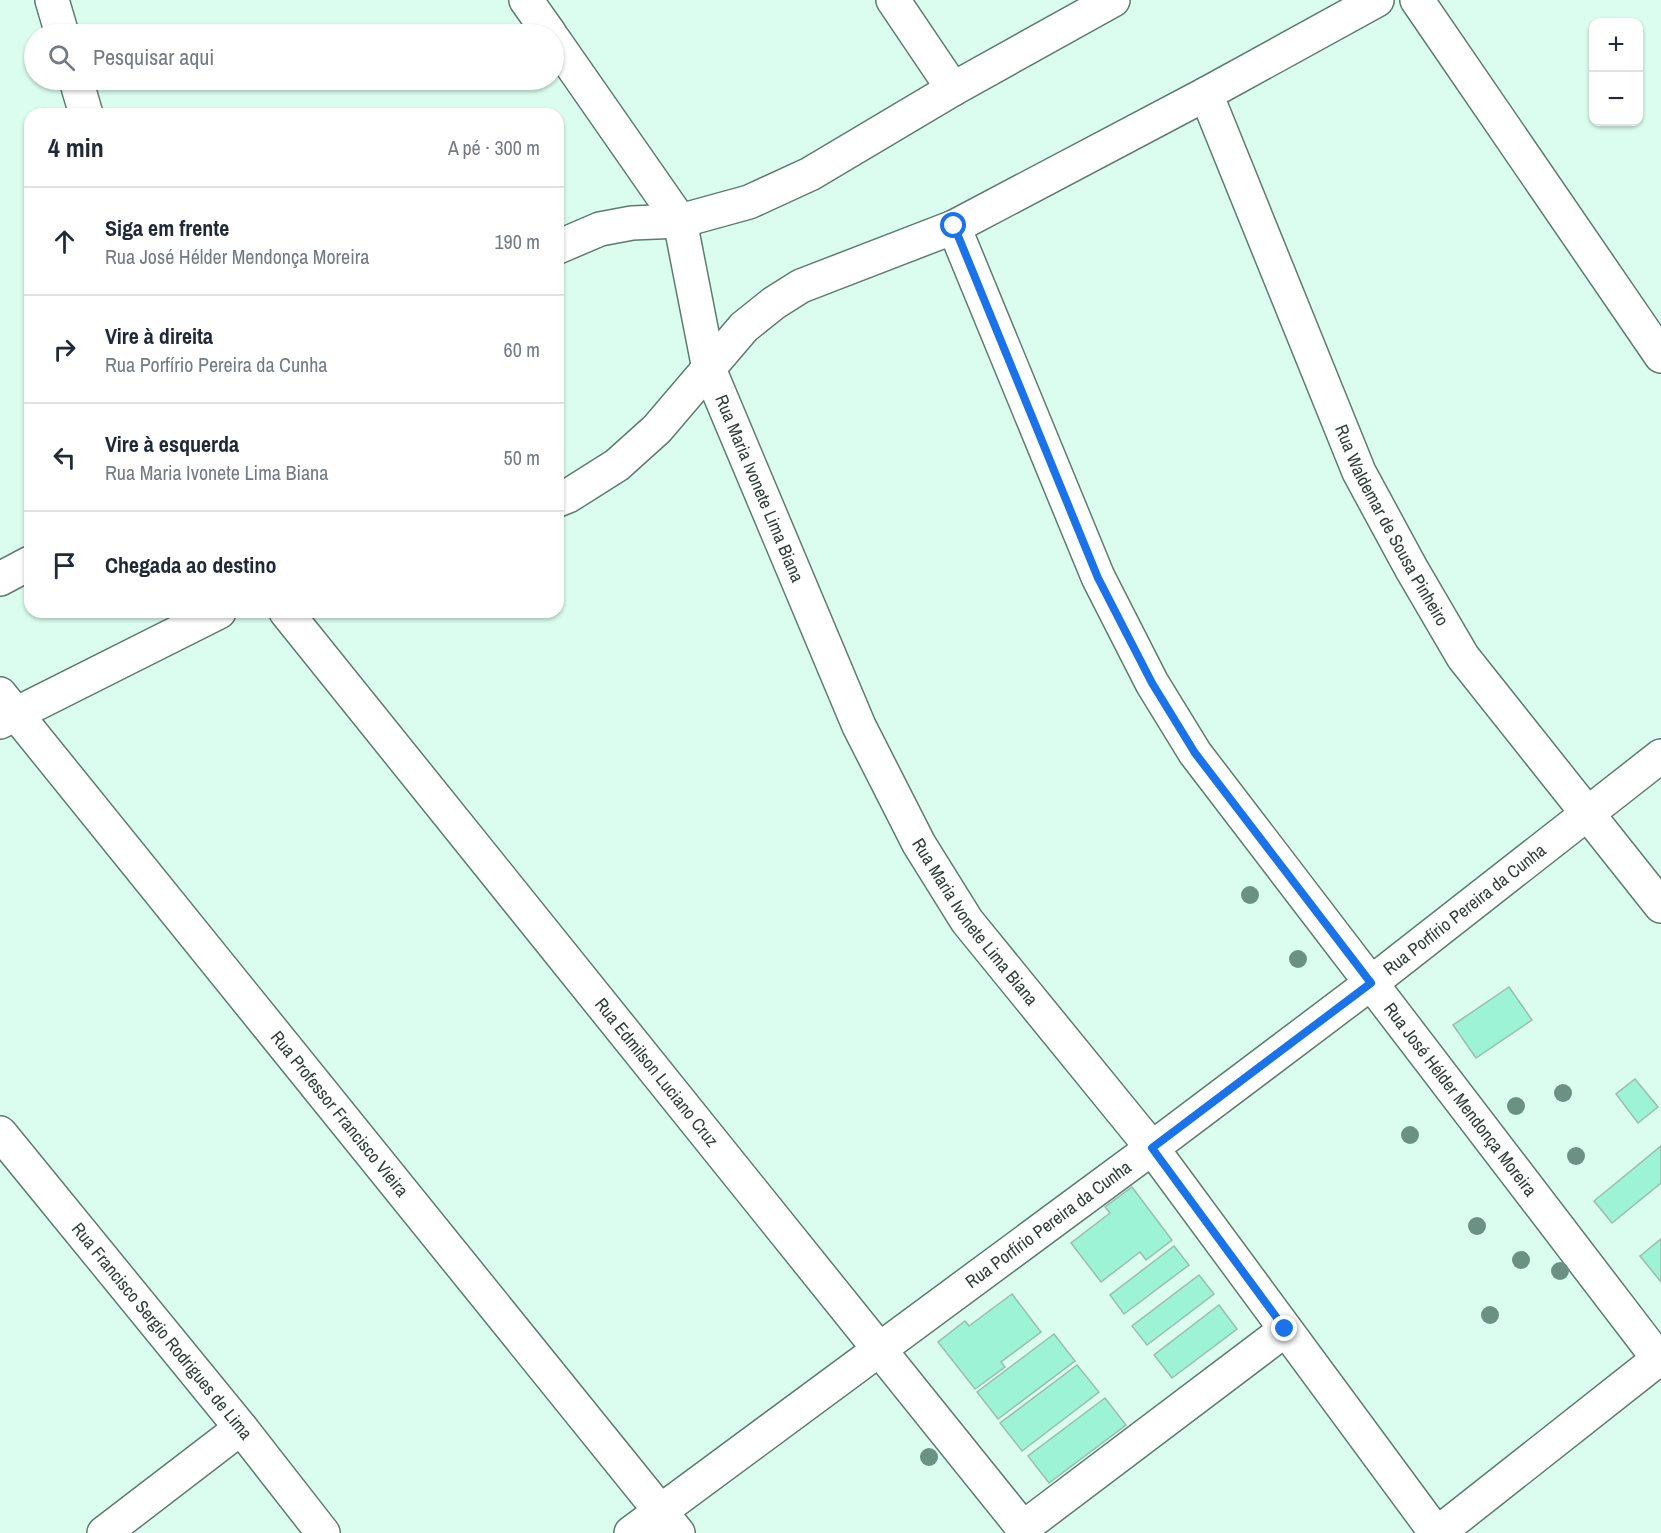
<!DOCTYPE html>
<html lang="pt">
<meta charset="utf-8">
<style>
:root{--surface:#fff;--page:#f6f6f7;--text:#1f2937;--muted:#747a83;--line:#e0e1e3}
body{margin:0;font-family:"Archivo Narrow",sans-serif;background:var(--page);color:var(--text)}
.controls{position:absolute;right:18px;top:18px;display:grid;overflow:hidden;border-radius:12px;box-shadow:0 2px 4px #0004}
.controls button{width:54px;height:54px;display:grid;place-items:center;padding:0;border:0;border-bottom:2px solid var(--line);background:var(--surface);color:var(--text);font:30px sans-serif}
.stop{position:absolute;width:18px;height:18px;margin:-14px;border:4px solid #1a73e8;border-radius:50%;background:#fff}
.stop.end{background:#1a73e8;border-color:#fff;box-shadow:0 2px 6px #0008}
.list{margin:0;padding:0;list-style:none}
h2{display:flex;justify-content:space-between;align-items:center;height:78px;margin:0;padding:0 24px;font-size:26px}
h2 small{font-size:20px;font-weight:400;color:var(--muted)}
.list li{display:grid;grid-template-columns:39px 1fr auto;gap:18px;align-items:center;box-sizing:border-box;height:108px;padding:0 24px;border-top:2px solid var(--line)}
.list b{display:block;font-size:22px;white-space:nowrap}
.list p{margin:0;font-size:20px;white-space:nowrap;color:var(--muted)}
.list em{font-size:20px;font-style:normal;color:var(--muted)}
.icon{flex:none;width:33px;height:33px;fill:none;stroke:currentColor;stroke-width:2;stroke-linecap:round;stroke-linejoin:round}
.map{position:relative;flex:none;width:1661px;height:1533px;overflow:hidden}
.search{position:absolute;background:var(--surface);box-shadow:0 2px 4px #0004;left:24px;top:24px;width:540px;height:66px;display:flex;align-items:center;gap:15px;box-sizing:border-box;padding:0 21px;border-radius:33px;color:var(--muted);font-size:22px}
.panel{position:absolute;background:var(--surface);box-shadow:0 2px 4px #0004;left:24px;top:108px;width:540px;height:510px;border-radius:18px}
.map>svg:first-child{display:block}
.building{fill:#9df3d6;stroke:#9cbcb0;stroke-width:1.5}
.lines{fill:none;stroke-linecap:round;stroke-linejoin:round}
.minor-casing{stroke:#5d7b70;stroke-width:36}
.minor{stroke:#fff;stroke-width:33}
.tree{fill:#6b9185}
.route{stroke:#1a73e8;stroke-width:8}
.labels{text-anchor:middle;stroke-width:5;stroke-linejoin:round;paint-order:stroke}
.street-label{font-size:18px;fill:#313e39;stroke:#dbfdf0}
</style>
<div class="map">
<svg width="1661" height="1533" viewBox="0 0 1661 1533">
<rect width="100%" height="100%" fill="#dbfdf0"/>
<path class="building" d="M1509,987l23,33 -56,38 -23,-33z
M1635,1079l23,28 -20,16 -22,-29z
M1661,1146v37l-49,40 -18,-22z
M1132,1187l40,53 -26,20 -6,-8 -39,30 -30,-39 39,-30 -5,-6z
M1661,1239v43l-21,-26z
M1174,1246l15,19 -65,49 -14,-19z
M1199,1275l15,19 -67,51 -15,-19z
M1012,1294l29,38 -40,30 4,5 -30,22 -37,-47 27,-21 4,5z
M1219,1305l18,24 -65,49 -18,-23z
M1054,1334l21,27 -77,58 -21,-27z
M1077,1365l22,27 -77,59 -22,-28z
M1105,1398l21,27 -77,58 -21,-27z"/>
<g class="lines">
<defs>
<g id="minor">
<path d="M52,0l10,34"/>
<path d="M526,0l24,34"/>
<path d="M893,0l60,89"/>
<path d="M1417,0l244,356"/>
<path id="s1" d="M554,40l126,181 29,148 150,357 60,118 48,77 185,227 284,385"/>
<path d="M76,80l10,34"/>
<path id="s2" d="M1206,94l153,378 52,96 52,89 198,249"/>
<path id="s3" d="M954,227l144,350 54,106 43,70 466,609"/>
<path d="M558,247l42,-18 32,-6 48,-2 69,-19 61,-28 143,-85 160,-89"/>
<path d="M558,500l10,-4 49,-31 40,-36 87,-102 30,-24 27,-17 153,-59 252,-133 171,-94"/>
<path d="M0,579l30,-16"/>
<path id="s4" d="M286,612l741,921"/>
<path id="s5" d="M0,694l678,839"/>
<path d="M0,722l219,-110"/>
<path id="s6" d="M0,1133l241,295 82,105"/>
<path d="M1023,1528l262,-198"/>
<path d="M104,1533l137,-105"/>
<path id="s7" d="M631,1533l521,-385 219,-165 290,-227"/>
<path d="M1438,1533l223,-176"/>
</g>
</defs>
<use href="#minor" class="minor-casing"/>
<use href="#minor" class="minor"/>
</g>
<g class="tree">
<circle cx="1250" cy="895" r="9"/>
<circle cx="1298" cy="959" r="9"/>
<circle cx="1563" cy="1093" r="9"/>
<circle cx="1516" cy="1106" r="9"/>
<circle cx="1410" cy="1135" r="9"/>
<circle cx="1576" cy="1156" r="9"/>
<circle cx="1477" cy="1226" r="9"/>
<circle cx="1521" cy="1260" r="9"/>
<circle cx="1560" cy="1271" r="9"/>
<circle cx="1490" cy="1315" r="9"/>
<circle cx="929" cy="1457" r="9"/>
</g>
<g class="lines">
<path class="route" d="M954,226l144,352 54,105 43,70 176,230 -219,165 133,181"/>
</g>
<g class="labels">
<g class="street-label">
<text dy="6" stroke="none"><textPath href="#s1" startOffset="501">Rua Maria Ivonete Lima Biana</textPath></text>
<text dy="6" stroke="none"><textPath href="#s2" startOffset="470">Rua Waldemar de Sousa Pinheiro</textPath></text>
<text dy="6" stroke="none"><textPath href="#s7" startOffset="1041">Rua Porfírio Pereira da Cunha</textPath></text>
<text dy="6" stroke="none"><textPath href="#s1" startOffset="987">Rua Maria Ivonete Lima Biana</textPath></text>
<text dy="6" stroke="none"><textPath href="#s4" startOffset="591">Rua Edmilson Luciano Cruz</textPath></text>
<text dy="6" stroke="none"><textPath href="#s3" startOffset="1016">Rua José Hélder Mendonça Moreira</textPath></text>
<text dy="6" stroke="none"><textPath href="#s5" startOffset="540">Rua Professor Francisco Vieira</textPath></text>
<text dy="6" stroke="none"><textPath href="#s7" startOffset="519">Rua Porfírio Pereira da Cunha</textPath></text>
<text dy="6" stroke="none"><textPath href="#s6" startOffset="256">Rua Francisco Sergio Rodrigues de Lima</textPath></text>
</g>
</g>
</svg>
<div class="controls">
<button>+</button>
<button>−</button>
</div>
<div class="stop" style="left:954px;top:226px"></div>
<div class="stop end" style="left:1285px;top:1329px"></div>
<div class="search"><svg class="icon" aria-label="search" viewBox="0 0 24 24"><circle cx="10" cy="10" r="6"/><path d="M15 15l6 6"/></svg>Pesquisar aqui</div>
<section class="panel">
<h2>4 min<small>A pé · 300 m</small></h2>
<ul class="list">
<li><svg class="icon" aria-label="ahead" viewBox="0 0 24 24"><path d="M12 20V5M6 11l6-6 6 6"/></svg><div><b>Siga em frente</b><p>Rua José Hélder Mendonça Moreira</p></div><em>190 m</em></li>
<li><svg class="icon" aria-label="right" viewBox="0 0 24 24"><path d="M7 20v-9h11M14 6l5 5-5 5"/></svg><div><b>Vire à direita</b><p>Rua Porfírio Pereira da Cunha</p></div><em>60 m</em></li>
<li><svg class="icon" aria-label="left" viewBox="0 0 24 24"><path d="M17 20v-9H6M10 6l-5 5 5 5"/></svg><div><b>Vire à esquerda</b><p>Rua Maria Ivonete Lima Biana</p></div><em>50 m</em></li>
<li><svg class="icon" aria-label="arrive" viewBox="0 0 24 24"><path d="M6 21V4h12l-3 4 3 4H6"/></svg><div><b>Chegada ao destino</b></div></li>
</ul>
</section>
</div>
